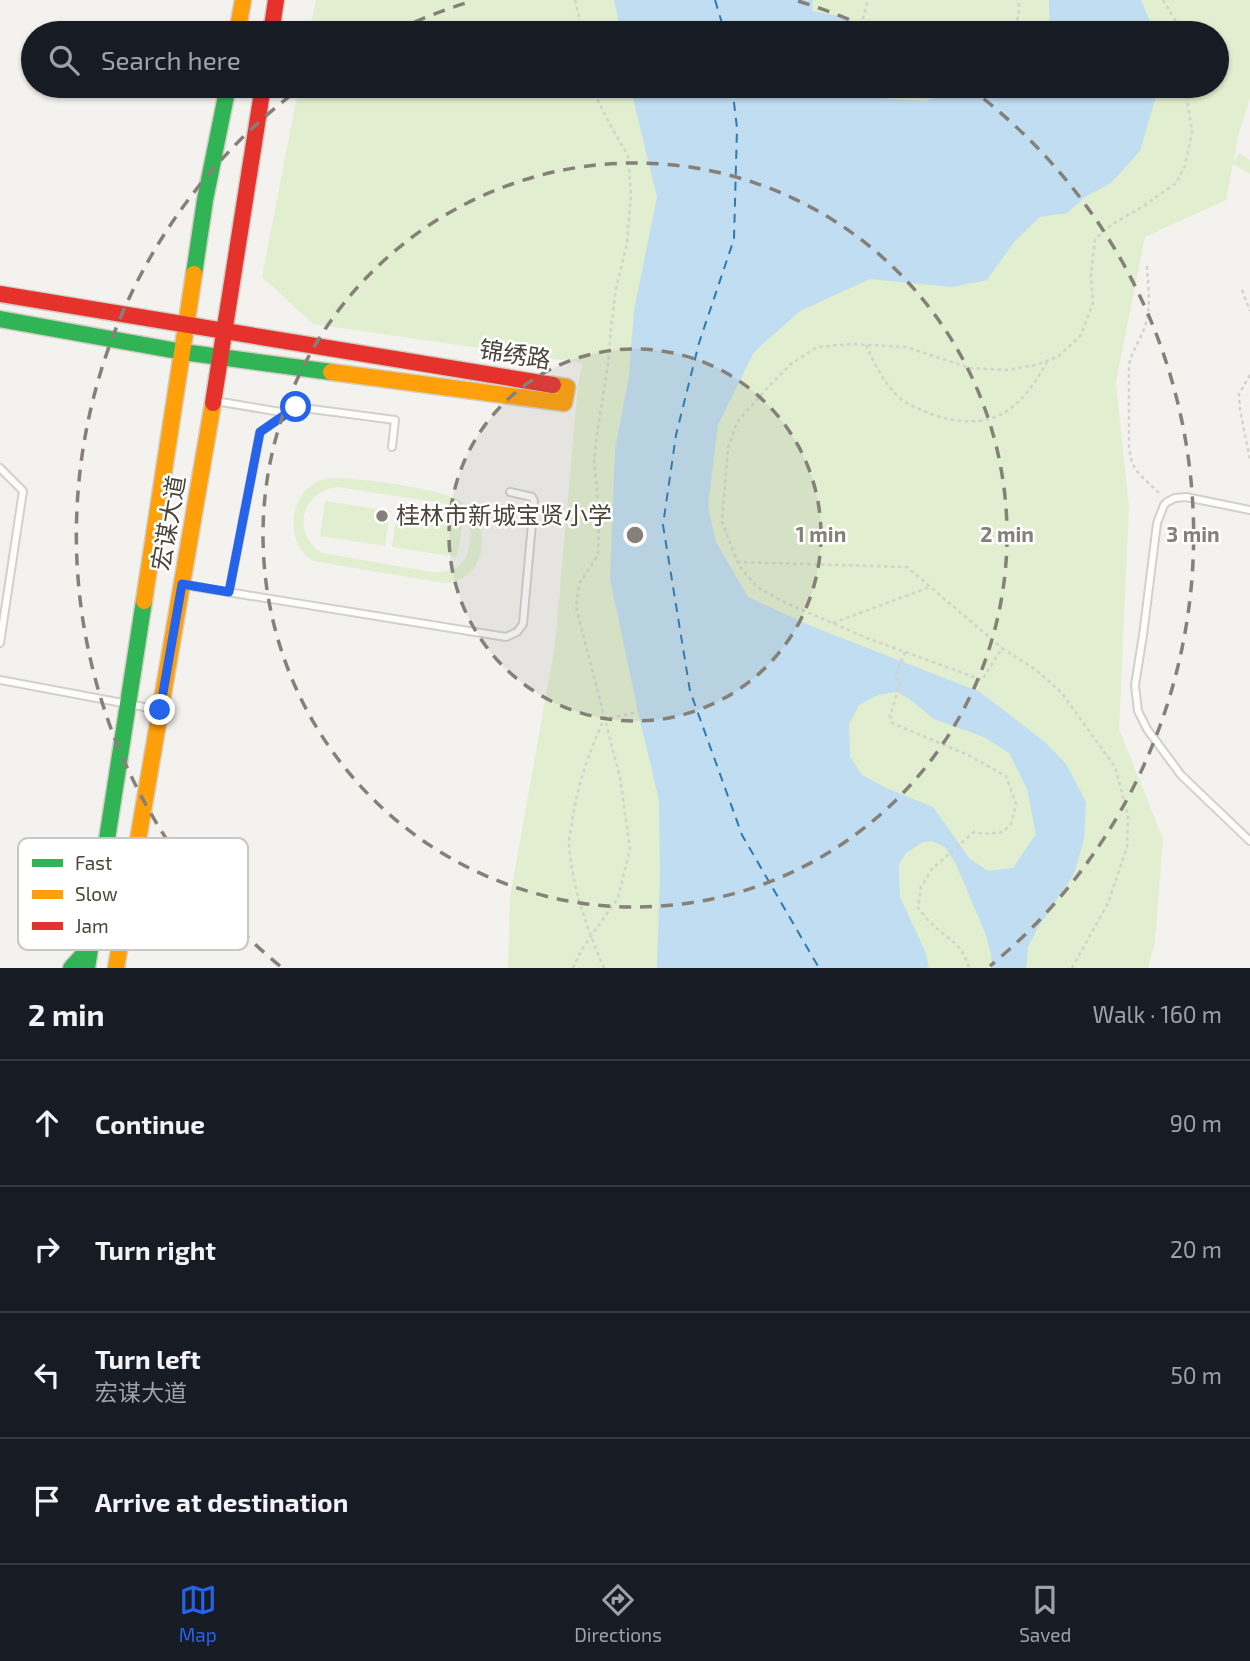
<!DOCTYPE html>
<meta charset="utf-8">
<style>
:root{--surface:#171b24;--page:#20242c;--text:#f1f3f6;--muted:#9ea1a6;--line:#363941;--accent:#2563eb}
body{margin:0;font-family:"Exo 2","Noto Sans SC",sans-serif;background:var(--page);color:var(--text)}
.stop{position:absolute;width:21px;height:21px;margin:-16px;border:5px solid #2563eb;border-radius:50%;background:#fff}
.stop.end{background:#2563eb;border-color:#fff;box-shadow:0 2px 7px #0008}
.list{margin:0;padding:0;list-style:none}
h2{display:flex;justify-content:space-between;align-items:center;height:91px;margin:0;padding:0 28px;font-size:30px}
h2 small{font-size:23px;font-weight:400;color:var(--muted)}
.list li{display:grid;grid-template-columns:46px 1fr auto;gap:21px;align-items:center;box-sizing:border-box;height:126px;padding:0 28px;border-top:2px solid var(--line)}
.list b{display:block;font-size:26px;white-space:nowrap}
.list p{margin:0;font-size:23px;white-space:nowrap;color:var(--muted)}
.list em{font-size:23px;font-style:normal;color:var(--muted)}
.icon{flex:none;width:38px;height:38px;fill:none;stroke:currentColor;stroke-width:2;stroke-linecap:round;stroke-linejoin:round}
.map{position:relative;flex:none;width:1250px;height:968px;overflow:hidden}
.search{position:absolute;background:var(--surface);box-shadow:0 2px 5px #0004;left:21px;right:21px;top:21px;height:77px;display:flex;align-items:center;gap:18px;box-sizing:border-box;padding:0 24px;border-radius:38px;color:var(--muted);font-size:26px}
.sheet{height:595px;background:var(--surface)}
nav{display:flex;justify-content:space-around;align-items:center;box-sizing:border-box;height:98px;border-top:2px solid var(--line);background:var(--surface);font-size:19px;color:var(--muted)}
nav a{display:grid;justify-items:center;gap:4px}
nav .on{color:var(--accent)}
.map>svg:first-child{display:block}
.green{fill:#e1eecf;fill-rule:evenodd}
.water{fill:#c0ddf1;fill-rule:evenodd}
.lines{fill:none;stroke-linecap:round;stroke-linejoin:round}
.ferry{stroke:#2e7ab2;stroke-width:2;stroke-dasharray:9 7;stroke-linecap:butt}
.lane-casing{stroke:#d2d0cb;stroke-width:10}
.fast-casing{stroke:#d3cfc5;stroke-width:19}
.slow-casing{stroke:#d3cfc5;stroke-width:19}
.jam-casing{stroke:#d3cfc5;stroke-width:19}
.path{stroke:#d3d2cc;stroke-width:2.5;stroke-dasharray:3.5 3.5;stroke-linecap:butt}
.lane{stroke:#fdfdfc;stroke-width:6}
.fast{stroke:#30b455;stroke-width:16}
.slow{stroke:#ff9f0a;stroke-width:16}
.jam{stroke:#e5322d;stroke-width:16}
.route{stroke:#2563eb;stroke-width:9}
.ring{fill:none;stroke:#868178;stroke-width:3.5;stroke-dasharray:12 9}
.poi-dot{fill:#868178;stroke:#fff;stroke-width:2.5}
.labels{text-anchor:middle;stroke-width:5;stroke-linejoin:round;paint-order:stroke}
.street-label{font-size:24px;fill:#4b4439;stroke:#fff}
.poi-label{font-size:24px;fill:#4b4439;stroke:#fff;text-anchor:start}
.key{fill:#fff;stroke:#c9c7c4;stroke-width:2}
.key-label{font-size:19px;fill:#4b4439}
.centre{fill:#868178;stroke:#fff;stroke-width:3.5}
.ring-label{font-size:21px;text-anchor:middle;font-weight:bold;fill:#868178;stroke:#fff;stroke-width:5;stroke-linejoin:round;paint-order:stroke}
</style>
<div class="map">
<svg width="1250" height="968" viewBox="0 0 1250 968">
<rect width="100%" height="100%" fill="#f4f2ee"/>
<path class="green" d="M316,0h934v98l-11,35 -6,29 6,-9 11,7v14l-17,-10 -7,36 -81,37 -29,145 13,126 -10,221 44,110 -8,104 -7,25h-640l2,-71 45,-252 23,-261 5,-21 -270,-39 -51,-47 37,-191h918v-53h-908z
M331,478c25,-1 113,11 132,24 20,13 24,43 13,63 -7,12 -20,17 -32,18l-131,-22c-26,-15 -25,-57 -3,-75 6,-5 13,-7 21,-8zM338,487l109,17 18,14 6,16 -2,14 -4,11 -8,9 -16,4h-9l-110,-19c-31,-19 -21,-63 16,-66z
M325,501l65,10 -5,35 -65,-10z
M397,512l66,10 -6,35 -65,-10z"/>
<path class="water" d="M614,0h199l-1,11 39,7 -7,15h-223z
M1049,0h92l14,33h-109l4,-6z
M630,86h230l29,13 37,2 45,-15h188l-19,65 -28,31 -27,15 -18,16 -27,4 -26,25 -27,38 -35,7 -82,-8 -70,32 -46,41 -36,73 -10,81 8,36 32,55 63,29 169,66 66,51 20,21 20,38 -2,37 -10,35 -37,55 -9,18 -2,21h-34l-1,-14 -5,-19 -31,-73 -10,-15 -13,-6 -9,1 -17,11 -7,11v10l1,23 25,54 4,17h-272l3,-95 -1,-73 -21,-88 -28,-133 5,-130 14,-73 5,-66 23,-113zM896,692l12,6 26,21 50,18 25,16 18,36 9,45 -23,34 -25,3 -18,-12 -37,-52 -47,-19 -24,-13 -12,-18 -1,-33 10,-19 19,-10z"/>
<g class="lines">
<path class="ferry" d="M715,0l10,33
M732,86l5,42 -3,111 -35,104 -23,92 -13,90 27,166 52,144 77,133"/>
<defs>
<path id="lane" d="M215,401l72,12
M0,468l23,23 -23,152
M1250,510l-64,-13 -11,1 -8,4 -3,3 -7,18 -14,112 -8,50 3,26 9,18 34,46 69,66
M184,585l322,52 11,-5 6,-8 11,-123 -2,-4 -22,-5
M229,592l31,-160 36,-25 99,13 -3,27
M0,680l160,30"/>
<path id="fast" d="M194,274l11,-74 23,-114
M0,319l183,33 148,20
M71,968l19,-21
M87,968l57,-367"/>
<path id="slow" d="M237,33l6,-33
M331,372l233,31 3,-16 -14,-2
M144,601l50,-327
M116,968l97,-565"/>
<path id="jam" d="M271,33l5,-33
M0,294l553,91
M213,403l50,-317"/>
</defs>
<use href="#lane" class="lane-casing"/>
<use href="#fast" class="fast-casing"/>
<use href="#slow" class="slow-casing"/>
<use href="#jam" class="jam-casing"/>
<path class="path" d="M575,0l8,33
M1163,0l12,20 2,13
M861,33v-8l7,-25
M1011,33c6,-10 10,-21 7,-33
M1147,266c1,19 4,39 -1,57 -4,15 -14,27 -17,42v83l3,15 7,11 20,19
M1242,290l8,21
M866,345c9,20 18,39 35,54 5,4 12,7 18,10 28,13 66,20 92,-1 16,-12 26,-29 36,-46
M1250,375l-11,19 1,16 10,49
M737,562l170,5 95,81
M833,623l97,-36
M905,652l-10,25 6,4 -11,35 2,7 76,32 38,21 10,28 -5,20 -8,8 -19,2 -10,-2 -42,37 -11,18 -3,21c5,5 9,12 15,17 18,17 28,17 36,43
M573,968l9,-19 36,-51 12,-49 -10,-71 -44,-171 3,-23 19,-29 1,-43 -5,-51 3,-27 11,-70 3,-36 5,-40 11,-44 4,-51 -3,-37 -20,-35 -17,-35
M604,968c-16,-37 -33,-83 -35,-125 0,-7 2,-14 3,-21 5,-36 17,-70 32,-103l34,-7
M1072,968l36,-65 19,-56 1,-31 -13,-49 -54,-75 -25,-22 -34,-22 -20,32 -115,-42 -83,-36 -27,-15 -18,-21 -17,-44 6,-74 9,-26 33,-37 21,-21 26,-17 35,-3 54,3 64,21 37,2 29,-5 23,-9 22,-21 12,-32 -2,-28 4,-36 17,-15 30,-17 34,-24 9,-17 7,-34 -7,-46"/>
<use href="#lane" class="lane"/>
<use href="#fast" class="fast"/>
<use href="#slow" class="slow"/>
<use href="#jam" class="jam"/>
</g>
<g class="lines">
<path class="route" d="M160,710l22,-126 47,8 31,-160 36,-25"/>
</g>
<circle cx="635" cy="535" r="186" fill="#868178" fill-opacity=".12"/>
<g class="ring">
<circle cx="635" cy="535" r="186"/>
<circle cx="635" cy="535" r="372"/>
<path d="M280 966A558 558 0 0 1 303 86M395 31A558 558 0 0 1 472 1M798 1A558 558 0 0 1 875 31M967 86A558 558 0 0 1 990 966"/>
</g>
<circle class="poi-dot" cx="382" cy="516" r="7"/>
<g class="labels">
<g class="street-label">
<text transform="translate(515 355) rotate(9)" y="8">锦绣路</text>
<text transform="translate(169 523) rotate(-80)" y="8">宏谋大道</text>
</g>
<g class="poi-label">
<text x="396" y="524">桂林市新城宝贤小学</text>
</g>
</g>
<rect x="18" y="838" width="230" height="112" rx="10" class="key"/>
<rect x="32" y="859" width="31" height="8" fill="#30b455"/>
<rect x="32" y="890" width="31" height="9" fill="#ff9f0a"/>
<rect x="32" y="922" width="31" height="8" fill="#e5322d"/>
<g class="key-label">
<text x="75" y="870">Fast</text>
<text x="75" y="901">Slow</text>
<text x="75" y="933">Jam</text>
</g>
<circle cx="635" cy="535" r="10" class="centre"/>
<g class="ring-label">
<text x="821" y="542">1 min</text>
<text x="1007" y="542">2 min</text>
<text x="1193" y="542">3 min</text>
</g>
</svg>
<div class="stop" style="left:296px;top:407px"></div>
<div class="stop end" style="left:160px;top:710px"></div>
<div class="search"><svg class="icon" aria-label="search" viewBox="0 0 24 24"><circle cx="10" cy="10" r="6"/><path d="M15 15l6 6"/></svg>Search here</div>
</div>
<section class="sheet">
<h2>2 min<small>Walk · 160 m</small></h2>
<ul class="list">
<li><svg class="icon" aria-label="ahead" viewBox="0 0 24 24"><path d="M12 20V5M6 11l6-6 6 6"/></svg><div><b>Continue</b></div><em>90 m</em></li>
<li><svg class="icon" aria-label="right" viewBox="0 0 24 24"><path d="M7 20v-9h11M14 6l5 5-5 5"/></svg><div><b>Turn right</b></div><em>20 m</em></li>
<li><svg class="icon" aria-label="left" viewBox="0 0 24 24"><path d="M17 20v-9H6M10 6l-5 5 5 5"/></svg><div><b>Turn left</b><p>宏谋大道</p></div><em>50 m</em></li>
<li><svg class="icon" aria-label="arrive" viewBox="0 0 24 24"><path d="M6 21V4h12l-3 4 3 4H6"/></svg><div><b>Arrive at destination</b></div></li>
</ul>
</section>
<nav>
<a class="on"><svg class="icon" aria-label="map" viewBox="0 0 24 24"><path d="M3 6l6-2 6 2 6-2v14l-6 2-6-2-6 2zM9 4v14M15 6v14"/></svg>Map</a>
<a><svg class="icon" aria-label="directions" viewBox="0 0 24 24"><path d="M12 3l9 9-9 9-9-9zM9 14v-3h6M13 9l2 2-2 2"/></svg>Directions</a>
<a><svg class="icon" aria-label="saved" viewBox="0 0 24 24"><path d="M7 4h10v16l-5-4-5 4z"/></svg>Saved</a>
</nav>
